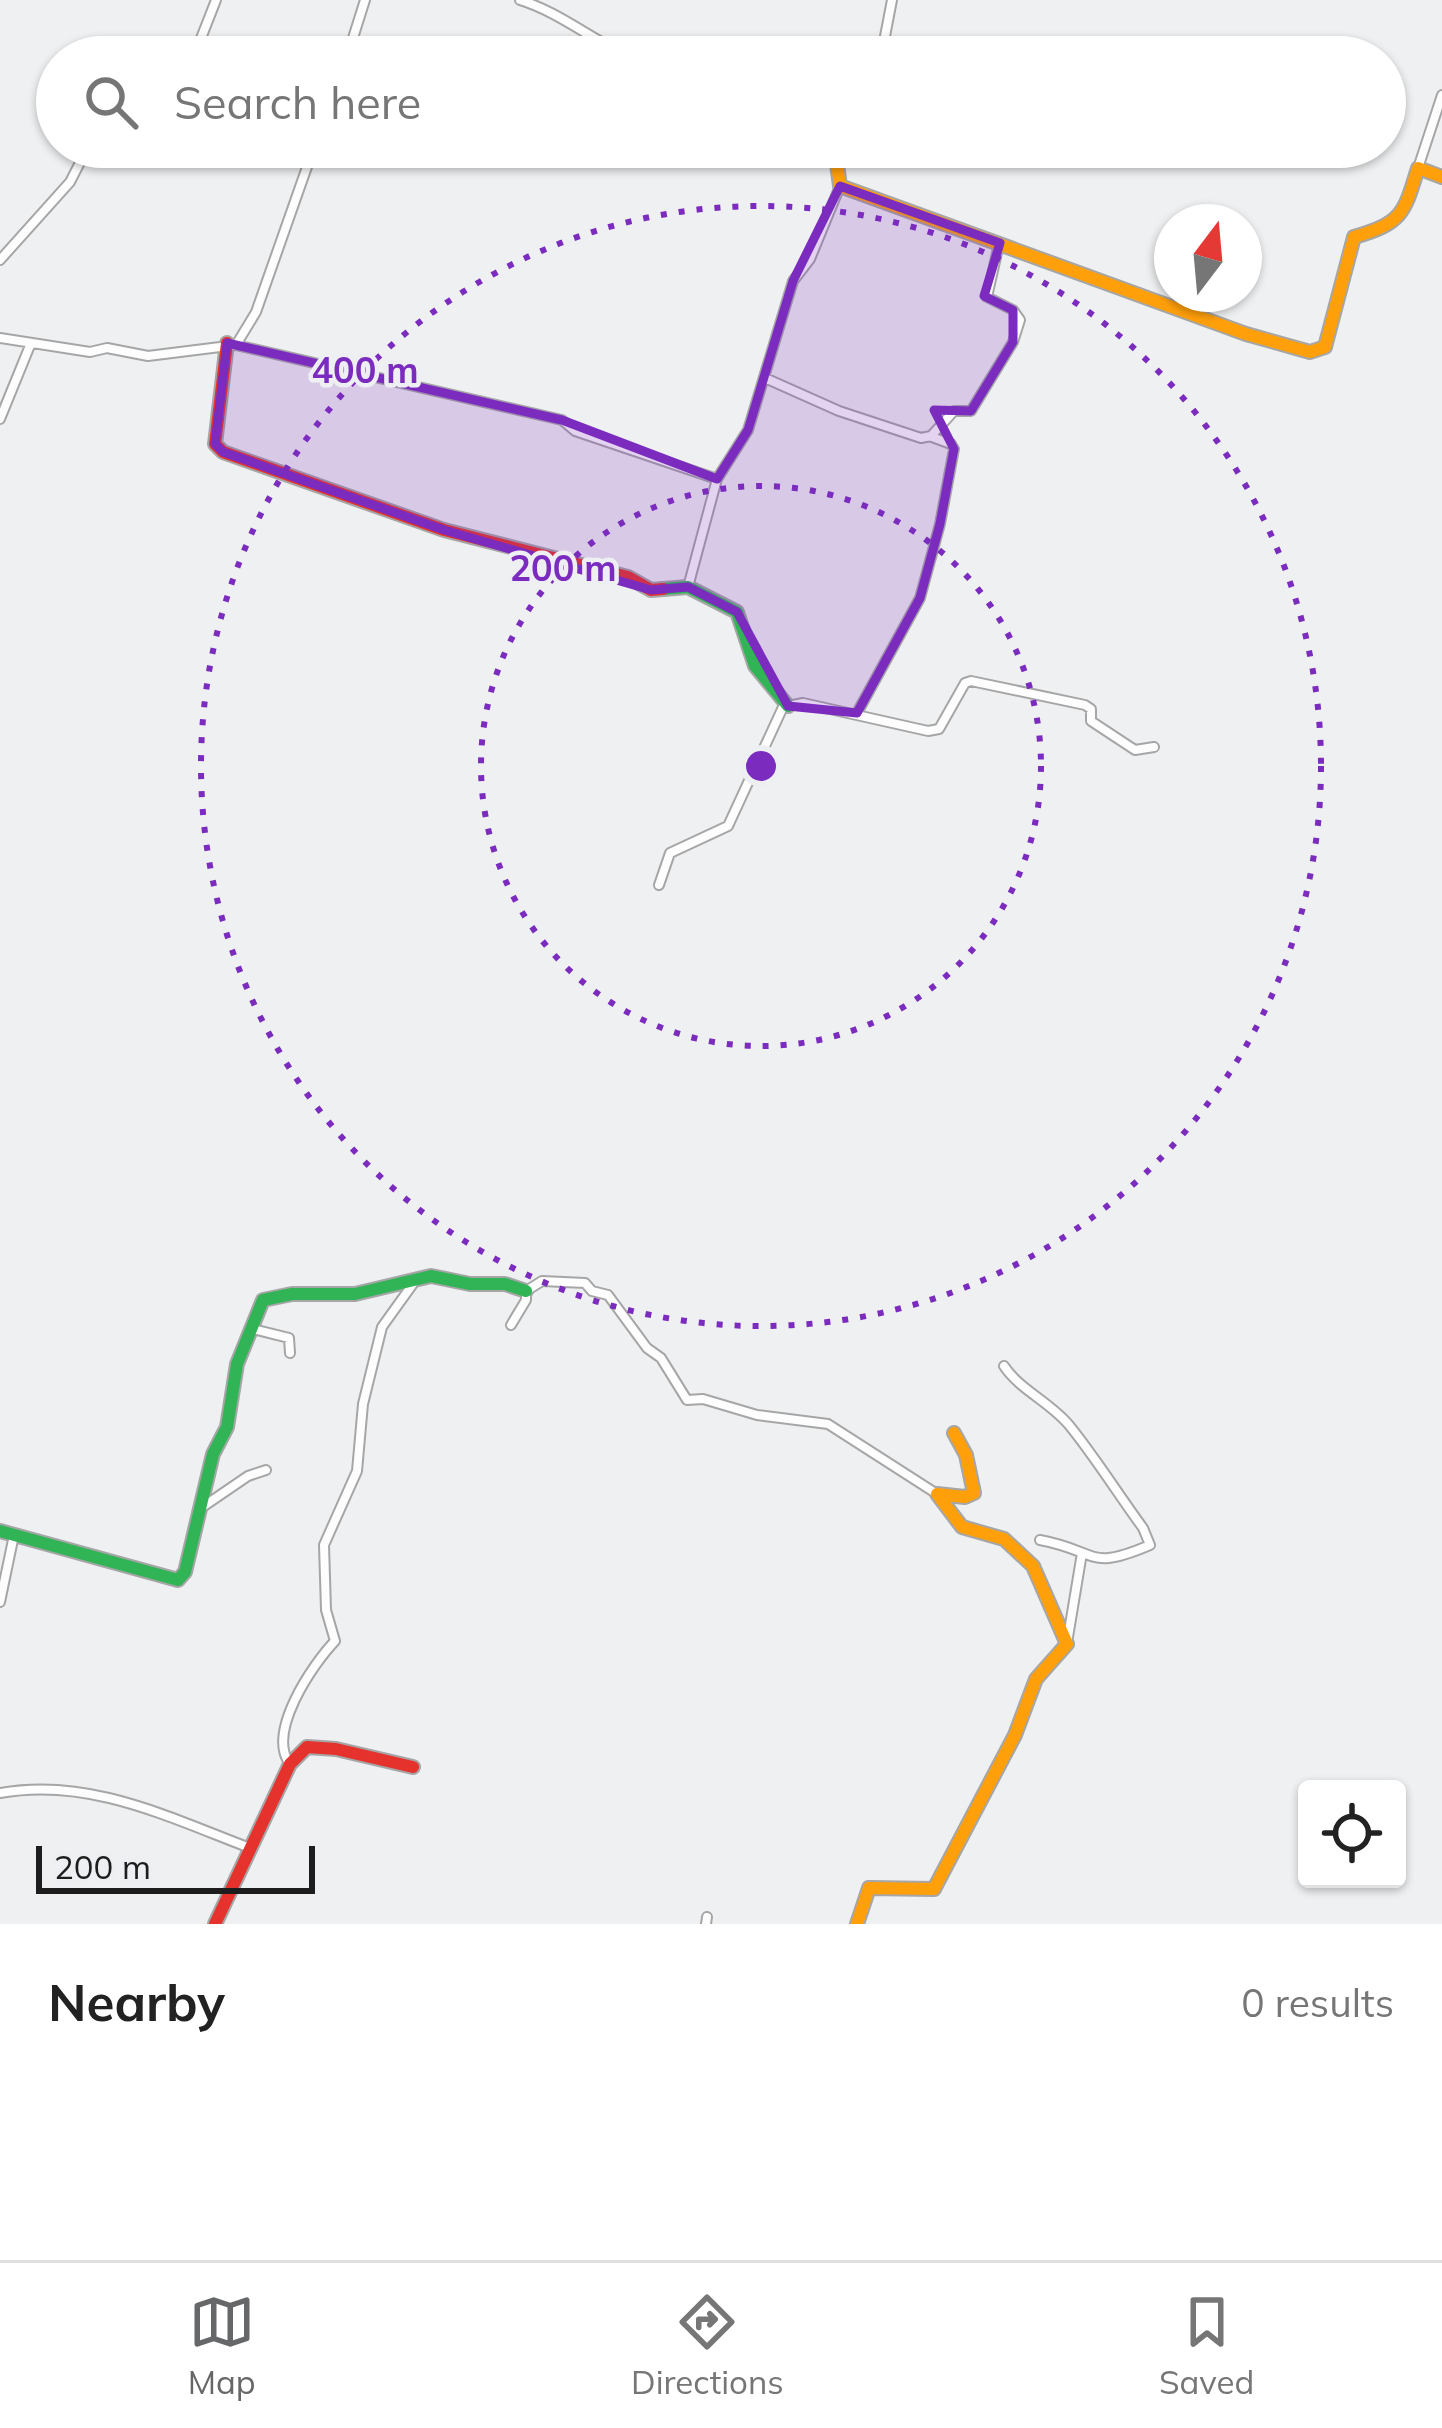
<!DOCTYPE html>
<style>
:root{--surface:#fff;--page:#f6f6f6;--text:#222;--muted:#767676;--line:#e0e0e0;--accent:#666768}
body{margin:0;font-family:Mulish,sans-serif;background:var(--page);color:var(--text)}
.controls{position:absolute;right:36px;bottom:36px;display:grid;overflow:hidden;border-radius:12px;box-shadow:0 3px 9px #0004}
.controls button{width:108px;height:108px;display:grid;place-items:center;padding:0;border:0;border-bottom:3px solid var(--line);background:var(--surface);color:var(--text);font:60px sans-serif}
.compass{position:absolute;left:1154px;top:204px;width:108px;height:108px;border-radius:50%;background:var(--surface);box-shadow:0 3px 9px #0004;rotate:16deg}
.scale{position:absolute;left:36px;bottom:30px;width:279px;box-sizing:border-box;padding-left:12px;border:6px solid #1d1d1e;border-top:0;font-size:33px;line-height:42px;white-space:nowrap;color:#1d1d1e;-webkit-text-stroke:9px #eeeff2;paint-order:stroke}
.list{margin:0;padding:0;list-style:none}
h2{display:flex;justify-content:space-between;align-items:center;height:156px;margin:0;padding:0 48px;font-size:51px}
h2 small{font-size:39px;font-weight:400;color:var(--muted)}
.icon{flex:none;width:66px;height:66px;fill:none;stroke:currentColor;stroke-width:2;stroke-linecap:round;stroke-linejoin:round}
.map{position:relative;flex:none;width:1442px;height:1924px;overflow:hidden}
.search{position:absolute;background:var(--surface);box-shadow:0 3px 9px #0004;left:36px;right:36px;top:36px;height:132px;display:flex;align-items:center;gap:30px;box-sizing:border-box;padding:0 42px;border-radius:66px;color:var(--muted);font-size:45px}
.sheet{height:336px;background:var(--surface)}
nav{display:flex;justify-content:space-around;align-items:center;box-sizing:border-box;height:168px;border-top:3px solid var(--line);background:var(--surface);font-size:33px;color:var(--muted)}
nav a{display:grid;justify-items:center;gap:6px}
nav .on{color:var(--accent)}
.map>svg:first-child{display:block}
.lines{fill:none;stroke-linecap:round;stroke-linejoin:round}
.street-casing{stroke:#a6a6a7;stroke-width:12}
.fast-casing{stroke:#a6a6a7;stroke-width:16}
.slow-casing{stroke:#a6a6a7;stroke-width:16}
.jam-casing{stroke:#a6a6a7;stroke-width:16}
.street{stroke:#fdfdfd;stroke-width:8}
.fast{stroke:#30b455;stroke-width:12}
.slow{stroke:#ff9f0a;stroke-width:12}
.jam{stroke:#e5322d;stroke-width:12}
.marked{fill:#7b2cbf;fill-opacity:0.2;stroke:#7b2cbf;stroke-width:9;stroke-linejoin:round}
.ring{fill:none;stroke:#7b2cbf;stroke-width:6;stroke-dasharray:6 12}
.centre{fill:#7b2cbf;stroke:#eeeff2;stroke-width:6}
.ring-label{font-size:36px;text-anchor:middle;font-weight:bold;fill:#7b2cbf;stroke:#eeeff2;stroke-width:9;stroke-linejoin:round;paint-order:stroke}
</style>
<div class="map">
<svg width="1442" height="1924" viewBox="0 0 1442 1924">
<rect width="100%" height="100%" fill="#eff0f1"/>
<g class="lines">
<defs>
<path id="street" d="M520,0c39,12 72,40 110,57
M187,57l11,-11 18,-46
M347,57l18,-57
M881,57l11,-57
M1418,168l24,-73
M0,260l70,-78 18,-35
M0,338l90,14 17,-4 41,8 88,-11 20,-33 58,-165
M236,345l326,75 13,11 142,48
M765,378l74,33 82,27 10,-2 23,-25h17l42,-69 7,-22 -7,-10 -26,-13 12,-53
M0,419l31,-76
M688,587l29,-108 31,-49 45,-149 17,-22 30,-73
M857,713l63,-115 20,-74 14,-75 -3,-5 -19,-7
M659,885l11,-32 58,-27 55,-119 20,-4 125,28 11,-2 26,-46 6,-2 114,24 6,4v12l44,29 19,-3
M511,1325l15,-25v-9l16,-10 43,2 7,8 16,4 39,53 14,10 26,42 16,-1 54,16 71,9 109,70
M253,1329l36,9 1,15
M1004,1366c16,24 46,36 65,59 26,32 49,69 74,103l7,17c-63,27 -51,6 -110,-5
M204,1506l44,-30 18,-6
M0,1602l14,-67
M1068,1637l14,-84
M290,1764c-24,-31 22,-99 45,-123l-9,-31 -2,-65 33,-74 6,-67 19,-77 33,-46
M0,1793c89,-16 168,24 250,55
M706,1924l1,-7"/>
<path id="fast" d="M663,589l25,-2 49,25 18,54 33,40
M0,1531l178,49 7,-8 28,-118 14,-27 10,-63 26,-64 29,-6h63l76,-18 39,8h35l21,7"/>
<path id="slow" d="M841,147l-4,17 3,22 406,148 64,18 15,-5 29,-110c48,-14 50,-23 64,-69l24,9
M857,1924l12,-36 65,1 81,-154 21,-56 31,-35 -34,-78 -29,-27 -42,-12 -25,-33 28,3 9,-4 -8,-38 -12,-22"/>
<path id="jam" d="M227,343l-12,101 8,8 221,78 184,47 23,13 12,-1
M215,1924l75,-160 17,-17 29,2 77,18"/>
</defs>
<use href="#street" class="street-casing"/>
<use href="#fast" class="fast-casing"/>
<use href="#slow" class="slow-casing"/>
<use href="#jam" class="jam-casing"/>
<use href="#street" class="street"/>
<use href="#fast" class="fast"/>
<use href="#slow" class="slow"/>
<use href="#jam" class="jam"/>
</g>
<path class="marked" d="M840,186l160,57 -16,53 29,14v32l-42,69 -37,-1 20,39 -14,75 -20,74 -63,115 -69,-7 -51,-94 -49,-25 -37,3 -207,-60 -221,-78 -8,-8 12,-101 335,77 155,59 31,-49 45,-149z"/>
<g class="ring">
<circle cx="761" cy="766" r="280"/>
<circle cx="761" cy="766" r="560"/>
</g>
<circle cx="761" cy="766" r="18" class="centre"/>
<g class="ring-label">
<text x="365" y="383">400 m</text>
<text x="563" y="581">200 m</text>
</g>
</svg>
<div class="controls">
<button><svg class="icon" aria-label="locate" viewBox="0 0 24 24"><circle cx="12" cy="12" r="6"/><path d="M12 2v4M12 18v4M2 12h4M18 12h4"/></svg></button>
</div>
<svg class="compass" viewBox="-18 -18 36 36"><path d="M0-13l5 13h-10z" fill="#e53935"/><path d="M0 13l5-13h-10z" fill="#767676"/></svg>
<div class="scale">200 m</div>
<div class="search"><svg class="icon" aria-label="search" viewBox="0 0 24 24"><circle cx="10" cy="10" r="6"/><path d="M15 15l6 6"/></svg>Search here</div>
</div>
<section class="sheet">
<h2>Nearby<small>0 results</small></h2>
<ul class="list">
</ul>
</section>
<nav>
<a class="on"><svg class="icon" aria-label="map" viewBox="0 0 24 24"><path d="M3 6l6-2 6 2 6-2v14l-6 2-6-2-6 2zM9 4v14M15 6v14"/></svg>Map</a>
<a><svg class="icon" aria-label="directions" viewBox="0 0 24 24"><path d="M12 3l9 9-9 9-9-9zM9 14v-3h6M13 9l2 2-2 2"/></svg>Directions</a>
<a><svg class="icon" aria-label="saved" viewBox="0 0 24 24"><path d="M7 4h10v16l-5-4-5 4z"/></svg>Saved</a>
</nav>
